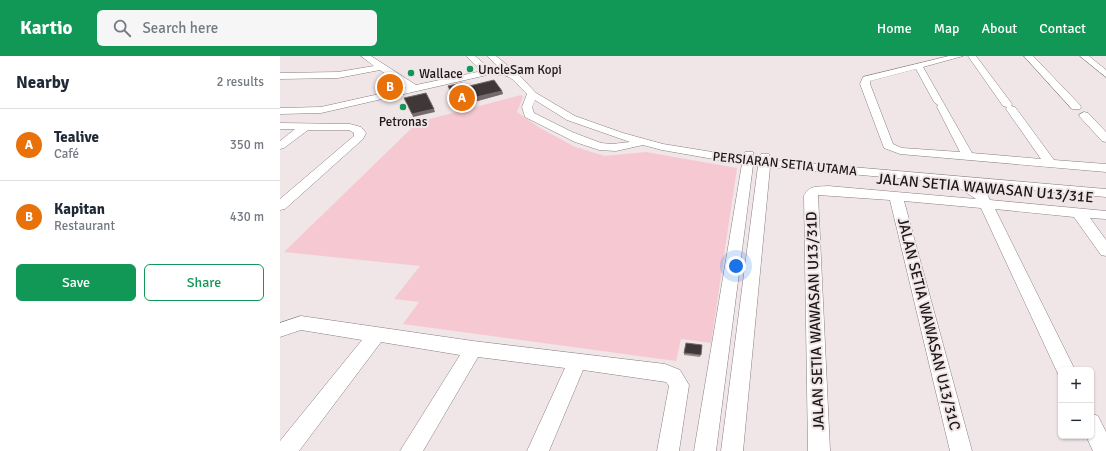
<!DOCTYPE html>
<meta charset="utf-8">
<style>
:root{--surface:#fff;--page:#f6f6f7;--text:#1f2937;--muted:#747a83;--line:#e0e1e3;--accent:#119756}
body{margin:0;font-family:Signika,sans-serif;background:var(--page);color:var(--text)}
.controls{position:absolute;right:12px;bottom:12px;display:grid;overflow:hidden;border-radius:6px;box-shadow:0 1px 3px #0004}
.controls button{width:36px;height:36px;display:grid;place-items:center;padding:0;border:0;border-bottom:1px solid var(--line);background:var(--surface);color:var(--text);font:20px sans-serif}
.you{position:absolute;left:456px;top:210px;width:14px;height:14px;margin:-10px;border:3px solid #fff;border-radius:50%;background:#1a73e8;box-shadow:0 0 0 6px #1a73e833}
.badge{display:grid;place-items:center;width:26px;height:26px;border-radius:50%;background:var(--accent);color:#fff;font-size:13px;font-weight:700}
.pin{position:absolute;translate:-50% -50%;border:2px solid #fff;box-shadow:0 1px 4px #0006}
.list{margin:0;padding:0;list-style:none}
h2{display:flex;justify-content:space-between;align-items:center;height:52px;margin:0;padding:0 16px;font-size:17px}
h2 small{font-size:13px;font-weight:400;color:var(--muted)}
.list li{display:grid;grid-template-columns:26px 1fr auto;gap:12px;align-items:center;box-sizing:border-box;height:72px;padding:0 16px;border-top:1px solid var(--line)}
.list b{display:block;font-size:15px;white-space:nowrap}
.list p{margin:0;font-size:13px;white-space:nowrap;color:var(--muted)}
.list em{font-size:13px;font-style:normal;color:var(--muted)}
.actions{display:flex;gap:8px;padding:12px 16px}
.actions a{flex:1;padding:9px 0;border:1px solid var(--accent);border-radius:6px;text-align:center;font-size:14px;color:var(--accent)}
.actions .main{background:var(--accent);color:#fff}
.icon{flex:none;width:22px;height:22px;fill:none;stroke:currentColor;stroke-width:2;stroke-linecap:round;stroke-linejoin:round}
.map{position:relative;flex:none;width:826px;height:395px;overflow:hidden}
header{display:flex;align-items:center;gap:24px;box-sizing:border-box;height:56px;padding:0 20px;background:var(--accent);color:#fff}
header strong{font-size:19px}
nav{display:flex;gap:22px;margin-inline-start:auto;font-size:14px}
.search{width:280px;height:36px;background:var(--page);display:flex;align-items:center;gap:10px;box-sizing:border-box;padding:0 14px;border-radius:6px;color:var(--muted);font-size:15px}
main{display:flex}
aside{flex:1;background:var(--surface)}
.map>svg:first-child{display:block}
.green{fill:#f6c9d2}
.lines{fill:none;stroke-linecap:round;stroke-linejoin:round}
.minor-casing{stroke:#897f81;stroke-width:1}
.minor{fill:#fff;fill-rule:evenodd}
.wall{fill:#988e90}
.shaded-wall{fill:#746b6c}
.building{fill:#3f3738;stroke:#746b6c}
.poi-dot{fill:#119756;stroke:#f0e5e7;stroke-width:1.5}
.labels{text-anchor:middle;stroke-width:4;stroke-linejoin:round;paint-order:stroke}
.far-poi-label{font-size:13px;fill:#1c1819;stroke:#f0e5e7;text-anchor:start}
.far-street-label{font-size:13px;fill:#1c1819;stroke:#f0e5e7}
.street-label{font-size:15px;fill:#1c1819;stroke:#f0e5e7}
</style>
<header>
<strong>Kartio</strong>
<div class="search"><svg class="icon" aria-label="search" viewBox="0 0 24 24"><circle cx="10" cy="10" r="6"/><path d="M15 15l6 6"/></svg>Search here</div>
<nav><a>Home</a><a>Map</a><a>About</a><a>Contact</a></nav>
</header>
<main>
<aside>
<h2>Nearby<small>2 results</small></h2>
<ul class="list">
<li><span class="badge" style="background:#e8710a">A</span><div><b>Tealive</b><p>Café</p></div><em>350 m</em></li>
<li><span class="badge" style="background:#e8710a">B</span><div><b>Kapitan</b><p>Restaurant</p></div><em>430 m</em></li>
</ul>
<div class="actions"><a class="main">Save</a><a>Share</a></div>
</aside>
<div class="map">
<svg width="826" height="395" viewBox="0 0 826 395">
<rect width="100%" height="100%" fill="#f0e5e7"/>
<path class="green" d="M241,39l2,2 -6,15 23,16 35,19 30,9 41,-4 91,16 -26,175 -30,-4 -5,22 -273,-37 16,-22 -25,-3 26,-33 -136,-14 134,-130z"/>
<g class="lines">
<defs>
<path id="minor" d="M81,0h10l45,29 66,-14 -16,-15h9l15,13h11l-14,-13h9l22,18 18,19 39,23 48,17 40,11 80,13 2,-5h8l1,6 5,1 2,-5h8l2,6 335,29v8l-132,-12 13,9 3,6 116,11v8l-16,-1 16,22v16l-5,-1 -27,-38 -79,-8 80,161h-14v7l-2,-1 -78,-168 -77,-7 68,250h-22l-60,-251 -72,-5 12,256h-22l-4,-255c5,-11 13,-9 24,-10l148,13 -24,-16 -182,-16 -27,284h-22l37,-285 -5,-1 -37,286h-22l48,-287 -80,-14 -19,-5 -27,6 -17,-1 -24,-8 -50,-25 -3,-10 5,-13c-16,-16 -16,-21 -40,-19l-166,38 -41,1v-6l41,-1 85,-19 -26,-18 -42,8 -58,1v-6l58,-1 36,-6zM255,44l32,20 63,22 -18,2 -11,-1 -29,-11 -38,-19 -2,-6z
M669,0h14l-40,11 49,86 69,6 -35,-50 1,-2 -4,-1 -35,-50h8l36,48 -1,2 4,1 39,53 52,4v8l-206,-18 -16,-6 -24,-64 3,-7zM636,13l18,33 4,3 -1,2 23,45 -58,-4 -9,-4 -23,-60v-3z
M744,0h9l47,49 1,2 -1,2h-8z
M800,0h9l17,14v7z
M804,56l4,1 18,19v10l-4,-1 -22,-24 -1,-2z
M0,67l70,1 11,3 5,6 -3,6 -78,70 -5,1v-11l74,-63v-3l-5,-3h-41l-24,18 -4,1v-8l15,-12h-15z
M21,260l172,25 192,23 15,6 9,15 -10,66h-22l12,-65 -3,-4 -83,-12 -34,81h-22l38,-83 -87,-11 -55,94h-23l60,-96 -79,-13 -82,109h-19v-10l82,-101 -61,-10 -21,7v-14z
M811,357l7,3 8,16v19h-13l-7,-15h5z"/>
</defs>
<use href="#minor" class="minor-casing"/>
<use href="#minor" class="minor"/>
</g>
<path class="wall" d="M168,30l17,1 37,4 1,3 -29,8 1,2 -15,4 -11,-18z
M422,291l-2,10 -16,-2v-2z"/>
<path class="shaded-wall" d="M222,35l1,3 -29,8 1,2 -15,4 -1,-4 13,-6z
M154,53l1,3 -22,5 -1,-3z"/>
<path class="building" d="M214,24l8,11 -30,7 1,3 -14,3 -11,-18 14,-3 3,4z
M146,37l8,16 -22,5 -8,-16z
M406,287l16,2 -1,10 -17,-2z"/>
<g class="poi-dot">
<circle cx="190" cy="13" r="4"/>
<circle cx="131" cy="17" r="4"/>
<circle cx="123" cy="51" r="4"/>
</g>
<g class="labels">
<g class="far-poi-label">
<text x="198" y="18">UncleSam Kopi</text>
<text x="139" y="22">Wallace</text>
<text x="123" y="70" text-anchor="middle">Petronas</text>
</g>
<g class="far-street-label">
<text transform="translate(505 107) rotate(6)" y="5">PERSIARAN SETIA UTAMA</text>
</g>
<g class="street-label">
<text transform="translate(705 132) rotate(5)" y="5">JALAN SETIA WAWASAN U13/31E</text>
<text transform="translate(535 265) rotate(-92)" y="5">JALAN SETIA WAWASAN U13/31D</text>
<text transform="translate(649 268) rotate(76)" y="5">JALAN SETIA WAWASAN U13/31C</text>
</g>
</g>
</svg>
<div class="controls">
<button>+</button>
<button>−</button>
</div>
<div class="you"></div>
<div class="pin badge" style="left:182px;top:42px;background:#e8710a">A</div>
<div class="pin badge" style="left:110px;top:31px;background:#e8710a">B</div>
</div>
</main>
